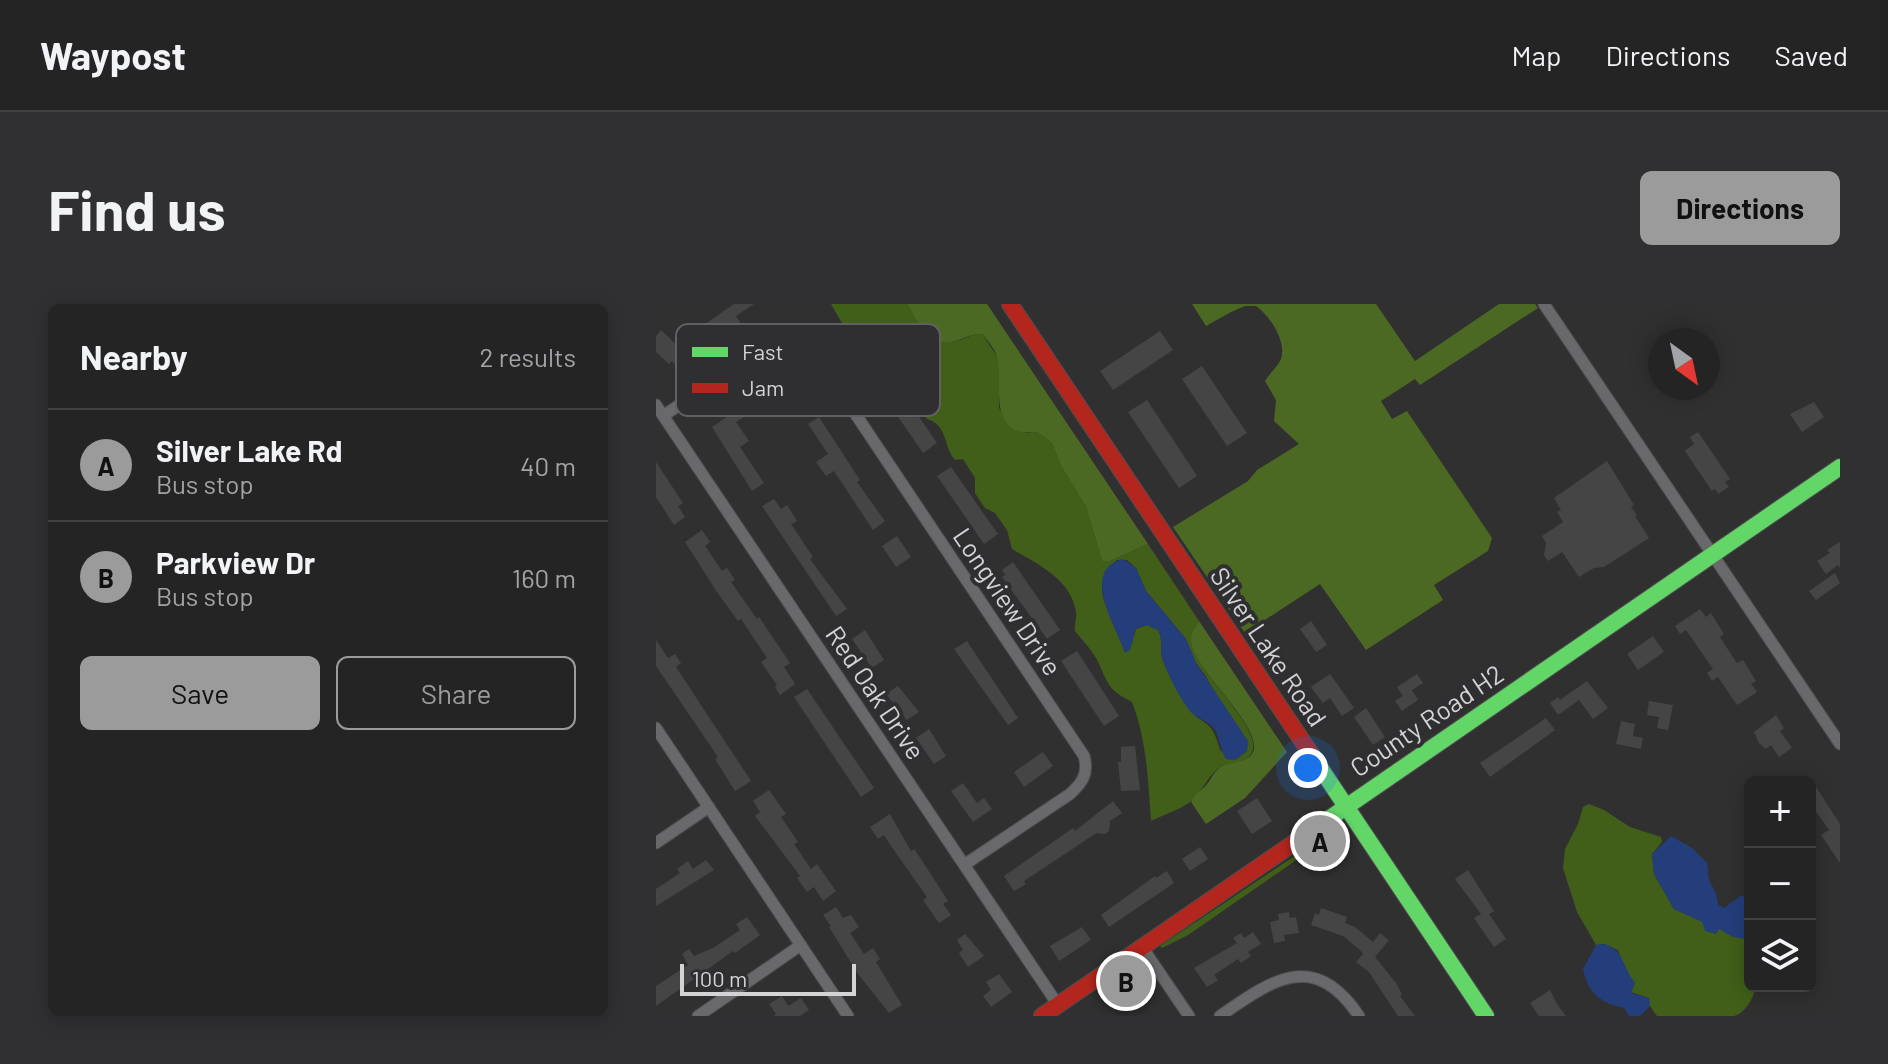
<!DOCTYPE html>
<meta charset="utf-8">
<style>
:root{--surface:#242425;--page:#303032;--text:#f1f3f6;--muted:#a3a4a7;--line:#414142;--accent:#9b9b9c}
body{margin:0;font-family:Barlow,sans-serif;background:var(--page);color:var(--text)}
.controls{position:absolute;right:24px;bottom:24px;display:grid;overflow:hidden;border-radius:12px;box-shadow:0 4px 20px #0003}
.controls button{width:72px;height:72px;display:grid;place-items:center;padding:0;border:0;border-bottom:2px solid var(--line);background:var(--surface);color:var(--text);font:40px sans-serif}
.compass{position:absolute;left:992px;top:24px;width:72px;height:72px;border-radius:50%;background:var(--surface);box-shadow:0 4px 20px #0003;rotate:147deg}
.scale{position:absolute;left:24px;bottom:20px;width:176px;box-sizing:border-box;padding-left:8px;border:4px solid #d4d4d6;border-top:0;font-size:22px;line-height:28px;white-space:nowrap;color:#d4d4d6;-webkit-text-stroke:6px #2f2f32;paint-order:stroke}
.you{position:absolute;left:652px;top:464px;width:28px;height:28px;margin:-20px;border:6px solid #fff;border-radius:50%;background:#1a73e8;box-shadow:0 0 0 12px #1a73e833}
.badge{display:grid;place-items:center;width:52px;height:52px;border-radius:50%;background:var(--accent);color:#111;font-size:26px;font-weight:700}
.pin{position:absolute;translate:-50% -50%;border:4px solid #fff;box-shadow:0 2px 8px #0006}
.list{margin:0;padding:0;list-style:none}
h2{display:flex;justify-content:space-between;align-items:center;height:104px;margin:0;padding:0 32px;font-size:34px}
h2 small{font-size:26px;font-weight:400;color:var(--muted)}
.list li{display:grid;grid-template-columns:52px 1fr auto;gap:24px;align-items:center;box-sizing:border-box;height:112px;padding:0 32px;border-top:2px solid var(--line)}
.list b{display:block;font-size:30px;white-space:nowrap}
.list p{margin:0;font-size:26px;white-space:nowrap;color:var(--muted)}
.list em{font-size:26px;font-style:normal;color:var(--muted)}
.actions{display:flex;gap:16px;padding:24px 32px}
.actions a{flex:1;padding:18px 0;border:2px solid var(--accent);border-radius:12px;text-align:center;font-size:28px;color:var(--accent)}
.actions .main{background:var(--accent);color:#111}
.icon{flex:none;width:44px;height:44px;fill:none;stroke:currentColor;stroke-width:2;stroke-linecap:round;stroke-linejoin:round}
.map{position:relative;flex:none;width:1184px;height:712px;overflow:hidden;border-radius:12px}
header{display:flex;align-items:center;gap:48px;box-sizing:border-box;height:112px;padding:0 40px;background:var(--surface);border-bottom:2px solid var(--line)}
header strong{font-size:38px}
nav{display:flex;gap:44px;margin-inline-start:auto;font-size:28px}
.intro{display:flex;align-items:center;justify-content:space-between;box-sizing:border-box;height:192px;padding:0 48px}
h1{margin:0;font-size:56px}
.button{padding:20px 36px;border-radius:12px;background:var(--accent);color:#111;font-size:28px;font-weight:700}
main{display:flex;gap:48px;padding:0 48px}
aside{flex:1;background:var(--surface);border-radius:12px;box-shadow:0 4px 20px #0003}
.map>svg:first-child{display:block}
.green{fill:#415f18;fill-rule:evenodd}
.forest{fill:#4b6922}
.water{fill:#233e7a}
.building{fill:#464546}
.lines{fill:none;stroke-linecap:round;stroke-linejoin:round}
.street-casing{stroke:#4d4d4f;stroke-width:13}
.fast-casing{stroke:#4d4d4f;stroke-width:18}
.jam-casing{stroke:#4d4d4f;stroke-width:18}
.street{stroke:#69696b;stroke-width:11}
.fast{stroke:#63d668;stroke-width:16}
.jam{stroke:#b3261e;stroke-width:16}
.labels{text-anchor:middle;stroke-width:8;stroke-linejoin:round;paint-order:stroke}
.street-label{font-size:26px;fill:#d4d4d6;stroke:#2f2f32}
.key{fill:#2f2f32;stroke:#616163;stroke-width:2}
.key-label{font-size:22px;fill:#d4d4d6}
</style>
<header>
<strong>Waypost</strong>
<nav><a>Map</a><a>Directions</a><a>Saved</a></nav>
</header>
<div class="intro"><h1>Find us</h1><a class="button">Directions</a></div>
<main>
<aside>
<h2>Nearby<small>2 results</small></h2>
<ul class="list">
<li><span class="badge">A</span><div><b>Silver Lake Rd</b><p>Bus stop</p></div><em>40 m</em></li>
<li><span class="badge">B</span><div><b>Parkview Dr</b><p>Bus stop</p></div><em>160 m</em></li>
</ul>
<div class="actions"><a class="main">Save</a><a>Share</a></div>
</aside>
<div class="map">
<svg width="1184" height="712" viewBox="0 0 1184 712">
<rect width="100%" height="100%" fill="#303031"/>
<path class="green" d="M175,0h76c11,17 20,37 43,38 11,0 21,-9 32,-8l17,25v49l7,11 20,14 11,-1 15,11 9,23 25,41 16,54h8l38,-17 51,77c-3,5 -8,11 -8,16 -4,28 68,85 62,112 -3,16 -26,12 -36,20 -10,10 -17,24 -27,33 -10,8 -28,13 -39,19 -3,-41 -4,-80 -19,-119 -23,-12 -23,-16 -33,-38 -5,-12 -16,-23 -24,-33 -1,-7 2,-12 1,-19 -5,-33 -39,-48 -64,-63l-5,-19 -12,-17 -10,-5 -10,-15v-15l-12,-19 -8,1c-12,-14 -7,-35 -28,-41l-12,-19v-12l-15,-22 -6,-5 -13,-22 -7,-2 -11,-14h-21zM461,256h10l9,8 10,23 40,48 10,24 9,12 42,76 -12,9 -15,-10c-9,-35 -17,-21 -33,-44 -9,-13 -18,-30 -24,-45 -4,-11 1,-20 -5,-31l-11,-5 -11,4 -6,20 -6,1c-6,-32 -42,-61 -7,-90z
M933,500l15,6 26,17 31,10 1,5 -10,12 2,20 20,35 71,30 5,-3v50h6c-2,11 -10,27 -22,30 -12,0 -61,0 -77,0l-7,-10 -1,-8 -18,-6 4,-9 -10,-12 -7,-21 -14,-6 -8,1 -19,-33 -14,-44 2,-19 13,-25 5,-17z
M679,525l2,3 -149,103 -26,13 -2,-2z"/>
<path class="forest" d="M251,0h80l161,240 -38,17h-8l-16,-54 -25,-41 -9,-23 -15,-11c-49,6 -35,-42 -39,-71 -1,-10 -10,-20 -16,-27 -12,-1 -21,7 -32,8 -23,2 -33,-22 -43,-38z
M536,0h184l39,57 84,-57h36l3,4 -118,77 -5,-6 -34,22 11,18 15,-8 85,127 -4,13 -54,34 9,15 -77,50 -46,-66 -75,49 -72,-106 75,-46 9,-11 42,-26 -25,-23 2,-21 -11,-19c4,-7 13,-15 16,-22 6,-18 -12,-44 -25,-53h-11l-14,6 -25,14z
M543,317l88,131 -42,46 -39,26 -15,-22c4,-9 10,-11 16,-18 4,-4 6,-11 11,-15 9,-9 33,-4 36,-20 4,-29 -67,-84 -63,-112 0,-5 5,-11 8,-16z"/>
<path class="water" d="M467,255l13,9 10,23 40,48 10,24 52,78 -1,10 -12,9 -9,-1c-6,-9 -6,-20 -11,-29 -5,-8 -14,-10 -21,-15 -10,-8 -27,-42 -31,-55 -4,-10 1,-19 -5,-30l-11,-5 -11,3 -6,22 -5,3c-8,-24 -46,-83 -2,-94z
M1015,532l21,12 15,15 2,17 7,13 2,12 6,3 16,-12h10v40l-5,3 -12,-2 -14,-8 -3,5 -11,-3 -3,-9 -28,-13 -20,-35 -2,-20z
M947,640c20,3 20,24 32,39l-4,10 18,5 1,8 -10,10h-11l-5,-8c-24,-5 -36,-15 -41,-39l13,-24z"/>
<path class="building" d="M78,0h20l-18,12 4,6 -31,22 -7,-9 7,-5 -4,-6z
M5,26l30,29 -11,11 -8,-9 -3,3 -13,-12v-16z
M504,27l13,19 -60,40 -13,-19z
M546,62l45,67 -20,13 -45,-67z
M235,72l46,67 -14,10 -47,-68z
M89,95l8,12 -17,11 13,19 -9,6 24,36 -12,8 -40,-64 19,-13 -2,-5z
M491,96l50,76 -18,12 -51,-76z
M1158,98l10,15 -22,15 -12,-18z
M163,113l41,63 -3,2 28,39 -12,9 -39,-59 -8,5 -10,-14 12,-8 -20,-30z
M1042,128l32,47 -5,3 4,5 -11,7 -3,-5 -3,2 -27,-40 9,-7 -4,-7z
M951,157l27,44 -3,2 6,8 -2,1 14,22 -45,29 -10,1 -15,9 -17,-25 -14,9 -4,-6 2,-12 -4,-7 21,-14 -6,-10 4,-2 -7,-12z
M0,158l27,41 -5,3 7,11 -11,8 -18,-28z
M295,163l47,67 -14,10 -47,-68z
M118,195l7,10 6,-4 10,16 -6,3 22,33 -3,2 37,50 -11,7 -74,-110z
M46,226l8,12 -5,4 17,25 5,-3 8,12 -4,2 26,37 2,-2 31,46 -6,4 11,17 -15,11 -5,-8 2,-2 -16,-23 6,-4 -26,-39 -3,2 -21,-29 -32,-50z
M241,232l14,21 -15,10 -14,-21z
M1184,238v26l-4,-6 2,3 -12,9 -9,-13 13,-8 -3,-3z
M357,258l47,68 -13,9 -45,-62 3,-2 -3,-5z
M1179,269l5,10 -24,17 -7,-9z
M1044,305l6,8 5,-4 13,21 -4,3 5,8 12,18 6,-3 13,21 -5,3 6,8 -20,13 -19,-28 -6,4 -5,-8 6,-4 -27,-39 -6,4 -5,-8z
M655,317l16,24 -11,7 -16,-23z
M209,326l19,30 -12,8 -20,-29z
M997,332l11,16 -26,18 -11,-16z
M0,336l12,18 7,-4 6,9 -5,4 75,114 -16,10 -20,-32 3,-2 -62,-91z
M311,337l51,77 -10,7 -54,-76z
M421,347l42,65 -15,10 -43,-65z
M674,370l24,34 -12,8 -12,-18 -7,5 -12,-16z
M761,370l6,9 -11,7 6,10 -16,11 -7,-10 8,-5 -6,-9z
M931,377l21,27 -15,11 -14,-19 -21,15 -8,-12 8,-6 2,3z
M242,382l21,26 -12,8 -21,-26z
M151,385l67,99 -13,9 -67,-100z
M993,397l24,4 -5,25 -11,-2 2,-11 -12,-2z
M710,404l19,29 -12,8 -19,-28z
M1120,411l8,13 -4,3 12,17 -13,9 -8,-12 -5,4 -7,-6 -5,-11z
M890,414l9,12 -65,47 -10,-14z
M965,417l14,3 -2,12 10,2 -2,11 -25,-5z
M273,425l17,27 -12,8 -18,-26z
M479,442l5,44 -19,1 -3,-29h3v-15z
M387,448l10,14 -29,21 -10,-15z
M307,479l14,20 7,-5 8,11 -19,13 -22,-31z
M1160,483l24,37v39l-19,-28 8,-5 -19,-27v-12z
M113,486l17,24 -5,3 17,25 -4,2 17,25 6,-5 19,27 -13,10 -9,-14 -7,5 -10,-14 3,-2 -45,-60 5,-4 -7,-11z
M601,494l15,23 -20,13 -15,-23z
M457,497l9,12 -12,8 -1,10 -4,3 -8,-1 -5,3 -68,45 2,3 -12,7 -10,-15 69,-48 2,3z
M234,510l21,37 3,-2 7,10 27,42 -5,3 8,11 -12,8 -16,-23 4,-3 -36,-51 -7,-11 -6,4 -8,-12z
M544,543l8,12 -18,12 -8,-12z
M50,556l8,10 -58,36v-17l24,-16 -3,-4 11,-8 5,8z
M812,566l26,41 -5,3 17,25 -12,8 -20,-29 7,-4 -26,-35z
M511,567l7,12 -65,44 -8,-12 54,-39 1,2z
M180,603l7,11 8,-3 8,12 -9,6 14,21 9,-6 7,11 -4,3 26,43 -13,8 -31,-39 -29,-47 2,-1 -8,-11z
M665,604l26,9 -2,6 10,4 18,15 7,-9 9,7 -14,17 21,26 6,11 -2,2 15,20h-17l-29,-44 -13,-10 7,-8 -3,-4 -17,-14 -32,-11 4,-12 4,2z
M633,608l1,6 6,-1 3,16 -15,2 1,6 -11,2 -4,-21 9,-2 -1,-6z
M91,613l13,18 -25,18 -2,-2 -77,55v-20l32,-21 -6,-11 7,-5 5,7 19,-8 27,-18 -4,-6z
M426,623l9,13 -32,21 -9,-15z
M597,628l8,12 -13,8 3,4 -10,7 -3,-4 -24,16 4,5 -11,7 -13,-19 43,-25 -4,-5 8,-5 3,5z
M309,630l19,22 -16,11 -9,-14 4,-3 -6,-10z
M343,670l13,18 -21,15 -8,-11 8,-6 -5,-8z
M894,686l7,14 9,12h-27l-9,-13z
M126,692l6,10 13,-8 8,12 -9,6h-26l2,-2 -7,-10z"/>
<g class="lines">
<defs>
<path id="street" d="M888,0l296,440
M0,101l402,600
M7,112l120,-81c9,-5 17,-3 23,5l278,416c5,18 -2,27 -14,38l-106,71
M0,424l192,288
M0,539l53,-36
M486,643l47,69
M42,712l103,-71
M564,712c52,-36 94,-67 139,0"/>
<path id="fast" d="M655,450l175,262
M645,534l539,-371"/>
<path id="jam" d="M354,0l301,450
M386,712l259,-178"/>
</defs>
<use href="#street" class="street-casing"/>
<use href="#fast" class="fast-casing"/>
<use href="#jam" class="jam-casing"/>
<use href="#street" class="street"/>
<use href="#fast" class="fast"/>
<use href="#jam" class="jam"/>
</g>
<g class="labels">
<g class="street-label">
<text transform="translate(351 298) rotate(56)" y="9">Longview Drive</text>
<text transform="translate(612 343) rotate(56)" y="9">Silver Lake Road</text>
<text transform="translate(219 389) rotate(56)" y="9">Red Oak Drive</text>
<text transform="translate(771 417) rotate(-34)" y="9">County Road H2</text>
</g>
</g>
<rect x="20" y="20" width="264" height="92" rx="12" class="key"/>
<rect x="36" y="43" width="36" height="10" fill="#63d668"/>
<rect x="36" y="79" width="36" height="10" fill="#b3261e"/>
<g class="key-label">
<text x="86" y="56">Fast</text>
<text x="86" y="92">Jam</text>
</g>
</svg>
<div class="controls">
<button>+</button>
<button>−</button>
<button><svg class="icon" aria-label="layers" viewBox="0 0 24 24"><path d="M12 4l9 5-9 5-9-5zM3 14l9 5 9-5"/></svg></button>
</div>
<svg class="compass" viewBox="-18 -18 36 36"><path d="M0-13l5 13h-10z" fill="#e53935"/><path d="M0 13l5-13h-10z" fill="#a3a4a7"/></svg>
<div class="scale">100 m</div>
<div class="you"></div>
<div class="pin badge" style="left:664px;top:537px">A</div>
<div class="pin badge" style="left:470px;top:677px">B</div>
</div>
</main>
